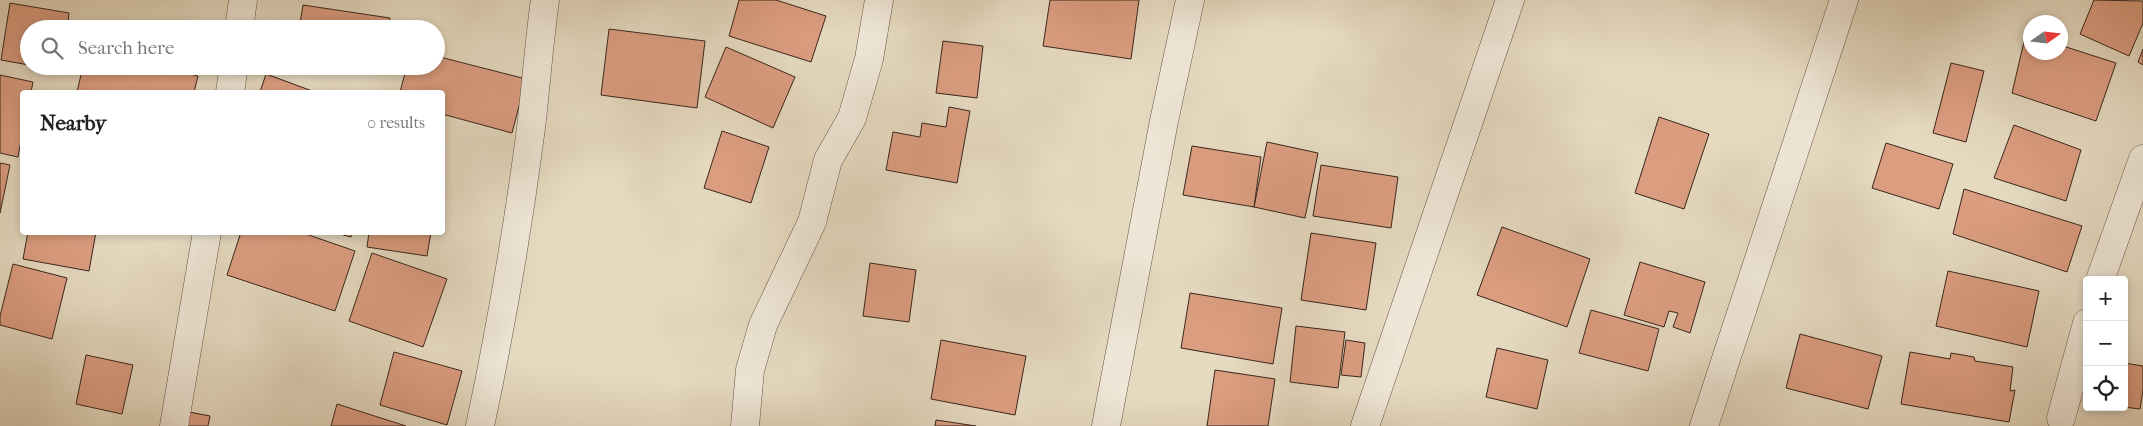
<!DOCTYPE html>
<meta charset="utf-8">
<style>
:root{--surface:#fff;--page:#f2f2f2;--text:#222;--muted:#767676;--line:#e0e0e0}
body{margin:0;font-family:"IM FELL French Canon",serif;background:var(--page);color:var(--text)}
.controls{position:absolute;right:15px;bottom:15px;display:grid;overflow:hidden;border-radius:5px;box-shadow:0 2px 8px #0003}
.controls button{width:45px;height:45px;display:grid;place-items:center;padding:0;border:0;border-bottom:1px solid var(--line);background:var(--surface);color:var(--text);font:25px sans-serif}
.compass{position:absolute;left:2023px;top:15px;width:45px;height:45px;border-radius:50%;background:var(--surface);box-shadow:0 2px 8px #0003;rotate:76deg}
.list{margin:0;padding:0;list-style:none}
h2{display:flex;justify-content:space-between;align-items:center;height:65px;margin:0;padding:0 20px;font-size:21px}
h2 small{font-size:16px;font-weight:400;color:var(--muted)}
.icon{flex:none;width:28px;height:28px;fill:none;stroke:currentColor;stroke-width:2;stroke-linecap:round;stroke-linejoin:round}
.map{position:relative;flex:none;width:2143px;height:426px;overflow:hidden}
.search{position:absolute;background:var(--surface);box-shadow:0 2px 8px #0003;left:20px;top:20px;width:425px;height:55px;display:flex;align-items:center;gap:12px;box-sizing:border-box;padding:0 18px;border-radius:28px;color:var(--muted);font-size:19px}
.panel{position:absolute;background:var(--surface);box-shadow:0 2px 8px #0003;left:20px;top:90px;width:425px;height:145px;border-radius:5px}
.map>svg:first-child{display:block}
.building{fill:#db9d80;stroke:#39261c}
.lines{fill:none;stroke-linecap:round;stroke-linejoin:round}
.street-casing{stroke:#645345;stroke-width:29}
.street{stroke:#eee6d6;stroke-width:28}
</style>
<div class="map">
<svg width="2143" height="426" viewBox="0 0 2143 426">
<rect width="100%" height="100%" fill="#e5d9c0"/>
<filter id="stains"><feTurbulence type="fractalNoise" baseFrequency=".004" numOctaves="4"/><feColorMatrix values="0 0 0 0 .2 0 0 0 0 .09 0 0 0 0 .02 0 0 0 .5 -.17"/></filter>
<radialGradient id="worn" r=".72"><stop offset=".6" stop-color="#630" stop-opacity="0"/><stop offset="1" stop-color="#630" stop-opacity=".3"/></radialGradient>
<path class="building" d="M739,0h37l50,16 -15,46 -82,-26z
M1050,0h89l-8,59 -88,-13z
M2094,0l49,1v22l-14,33 -49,-22z
M10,3l59,10 -2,16h-38v36l-28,-5z
M303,5l87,13 -2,11h-89z
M609,29l96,12 -8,67 -96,-13z
M2026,33l4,2v17h30v-7l56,18 -20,58 -84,-28z
M943,41l40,5 -6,52 -41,-5z
M726,47l69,30 -22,51 -68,-31z
M2143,49v16l-5,-3z
M436,56l90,23 -14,54 -70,-19v-22h-42l7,-26h29z
M1951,63l33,8 -18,71 -33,-9z
M39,66h21l-1,4z
M83,66h77l38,10 -4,16h-117z
M266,74l49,18h-55z
M0,75l33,7 -2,10h-9v43l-4,22 -18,-4z
M949,107l21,4 -13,72 -71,-13 7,-38 27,5 2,-14 24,4z
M1659,117l50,17 -25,75 -49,-16z
M2014,125l67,25 -15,51 -72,-23z
M722,131l47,16 -18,56 -47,-15z
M1267,142l51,11 -13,65 -51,-11z
M1886,143l67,21 -14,45 -67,-21z
M1192,146l69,11 -7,50 -71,-12z
M0,163l10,2 -10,48z
M1321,165l77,12 -7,51 -78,-12z
M1964,189l118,37 -15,46 -114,-38z
M1502,227l88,32 -23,68 -90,-32z
M28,232h68l-7,39 -66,-12z
M241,232h59l55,19 -20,60 -108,-36z
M332,232h20l-1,5z
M369,232h62l-4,24 -60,-9z
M1311,233l65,10 -10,67 -65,-10z
M372,253l75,26 -24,68 -74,-26z
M1640,262l65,20 -15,51 -17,-6 5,-14 -9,-2 -5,16 -40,-12z
M870,263l46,7 -7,52 -46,-6z
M13,264l54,14 -15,61 -52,-14v-9z
M1948,271l91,20 -12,56 -91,-21z
M1190,293l92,15 -9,56 -92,-16z
M1591,310l68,19 -11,42 -69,-18z
M1296,326l49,6 -7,56 -48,-6z
M1800,334l82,22 -14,53 -82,-21z
M941,340l85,16 -11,59 -84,-16z
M1346,340l19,3 -4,34 -20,-2z
M1497,348l51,12 -11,49 -51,-12z
M394,352l68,19 -15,54 -67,-20z
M1910,352l40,7 1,-6 23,4 1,4 38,6 -3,24 5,-1 -6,32 -108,-18z
M86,355l47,10 -11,49 -46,-10z
M2124,363l19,3v24l-3,19 -16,-2z
M1215,370l60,9 -7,47h-61z
M337,404l69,22h-75z
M184,411l26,5 -2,10h-26z
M936,420l40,6h-41z"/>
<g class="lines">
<defs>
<path id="street" d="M239,29l4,-29
M230,92l4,-26
M2100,280l43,-121
M2061,418l26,-95
M174,426l33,-194
M480,426c21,-99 38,-198 51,-298 5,-43 8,-85 14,-128
M745,426l5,-56 13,-45 49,-103 16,-62 24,-42 17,-59 10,-59
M1106,426l58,-305 26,-121
M1365,426l145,-426
M1704,426l140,-426"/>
</defs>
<use href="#street" class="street-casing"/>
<use href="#street" class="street"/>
</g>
<rect width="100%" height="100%" filter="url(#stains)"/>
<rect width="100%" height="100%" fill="url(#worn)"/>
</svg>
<div class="controls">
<button>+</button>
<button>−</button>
<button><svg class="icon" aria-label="locate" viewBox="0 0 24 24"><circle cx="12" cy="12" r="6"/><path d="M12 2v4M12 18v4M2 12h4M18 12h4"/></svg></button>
</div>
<svg class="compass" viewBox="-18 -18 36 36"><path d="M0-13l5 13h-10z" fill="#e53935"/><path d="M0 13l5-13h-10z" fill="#767676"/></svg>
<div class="search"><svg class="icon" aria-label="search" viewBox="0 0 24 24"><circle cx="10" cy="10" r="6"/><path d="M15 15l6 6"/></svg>Search here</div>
<section class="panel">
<h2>Nearby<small>0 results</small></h2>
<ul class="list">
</ul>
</section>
</div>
